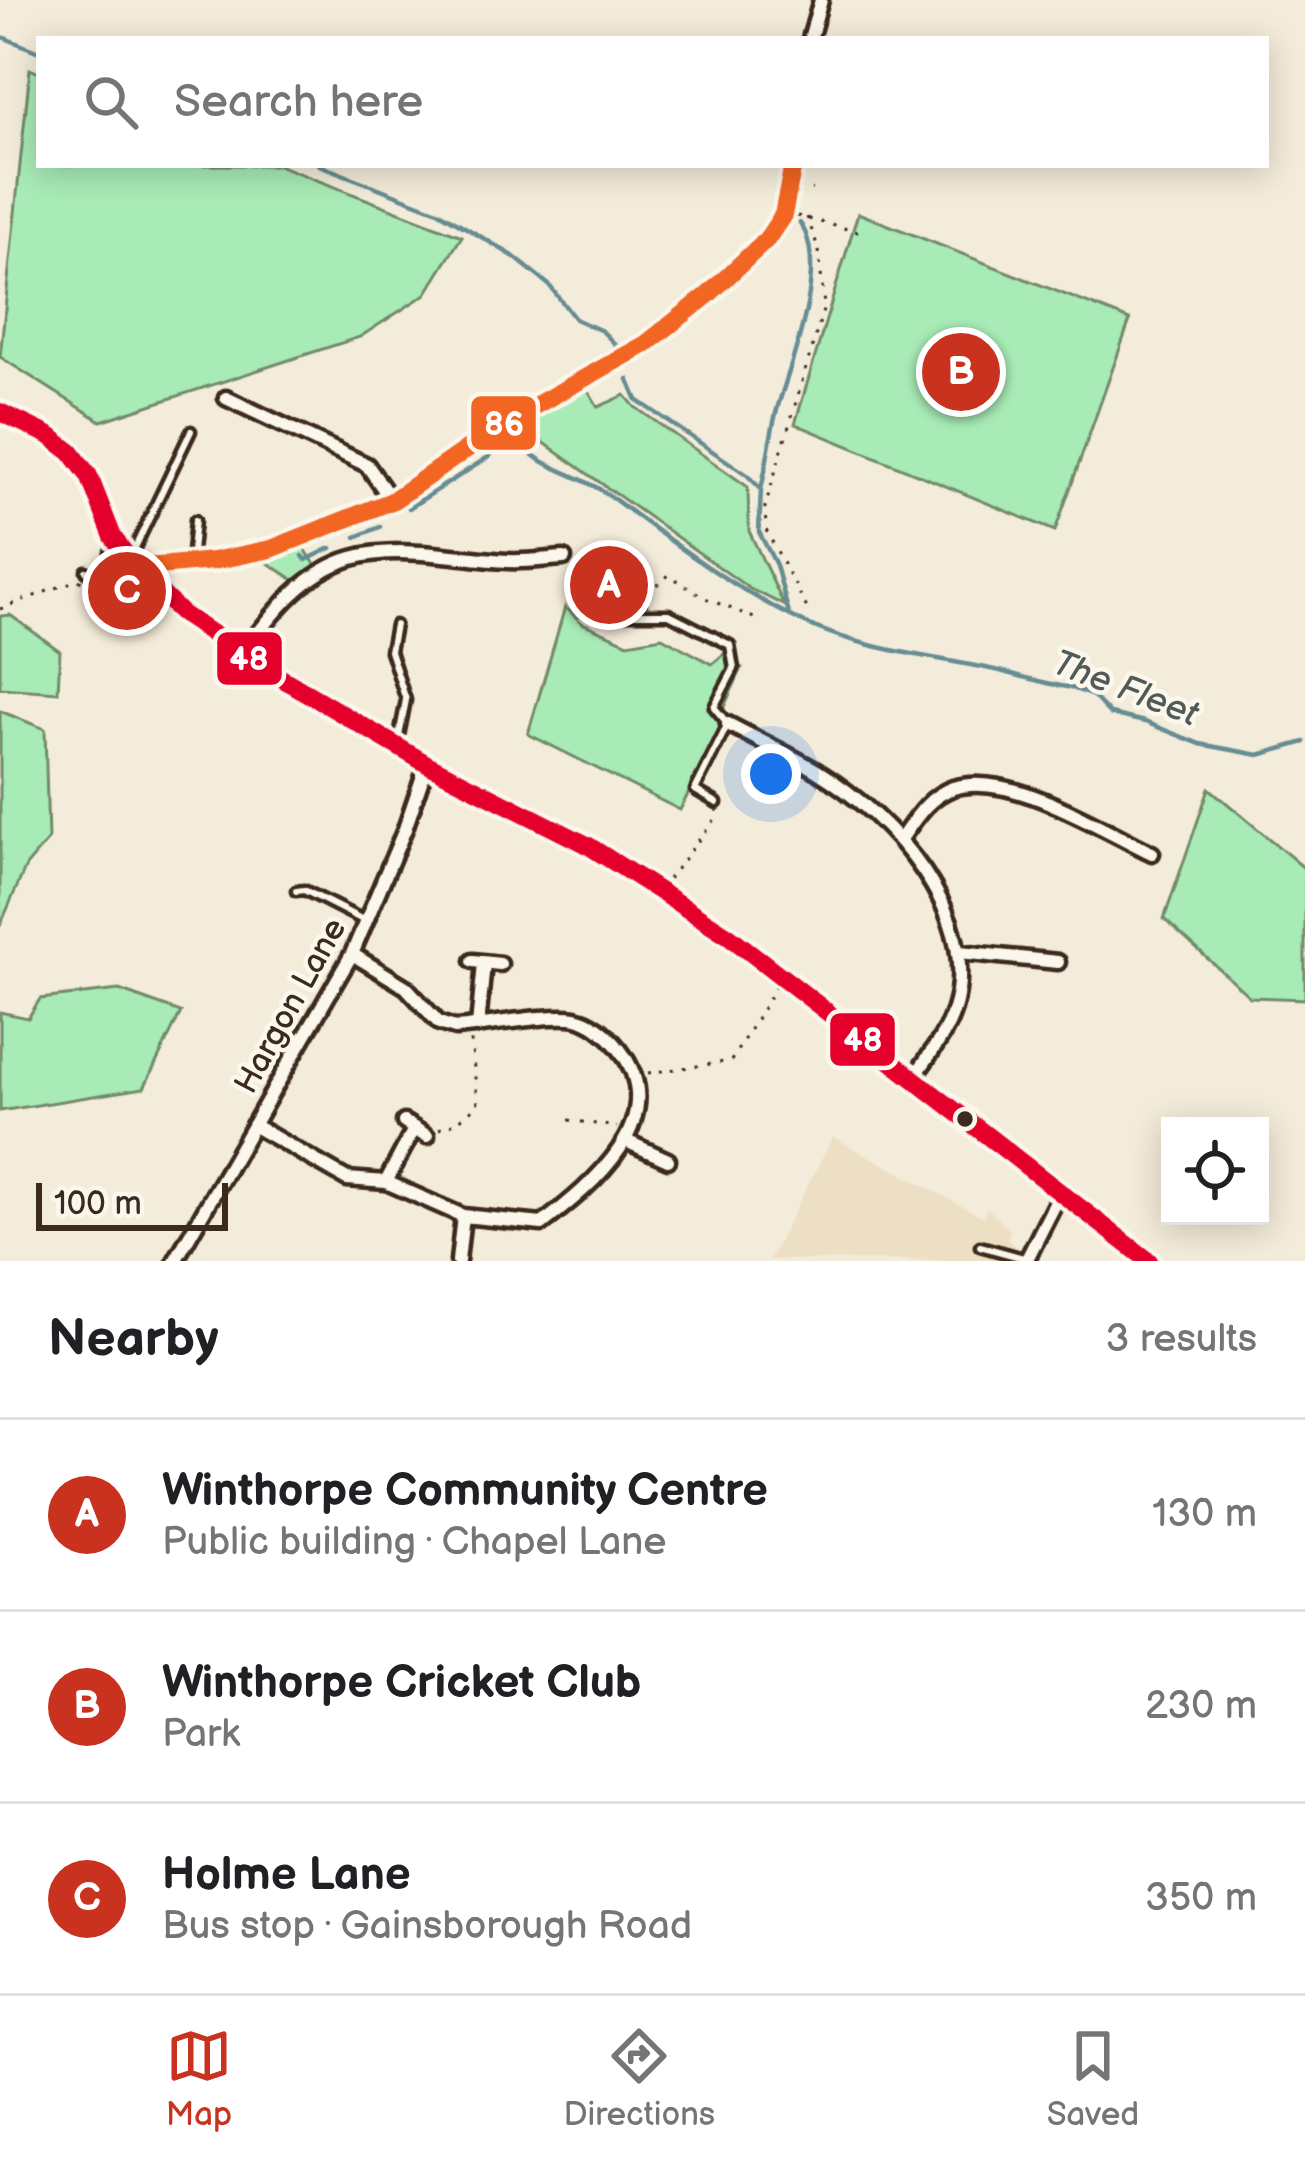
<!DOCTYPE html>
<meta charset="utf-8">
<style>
:root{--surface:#fff;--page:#f6f6f6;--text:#202124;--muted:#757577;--line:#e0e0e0;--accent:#c8321e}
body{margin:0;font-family:"Balsamiq Sans",sans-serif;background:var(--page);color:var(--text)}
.controls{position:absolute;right:36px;bottom:36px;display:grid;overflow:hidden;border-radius:0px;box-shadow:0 6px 30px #0003}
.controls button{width:108px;height:108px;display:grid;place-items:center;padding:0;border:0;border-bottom:3px solid var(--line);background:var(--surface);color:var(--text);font:60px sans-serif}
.scale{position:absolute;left:36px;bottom:30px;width:192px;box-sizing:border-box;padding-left:12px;border:6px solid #3b2a1e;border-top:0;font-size:33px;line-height:42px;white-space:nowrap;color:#3b2a1e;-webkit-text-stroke:9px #fbf7ec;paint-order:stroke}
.you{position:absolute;left:771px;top:774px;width:42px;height:42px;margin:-30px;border:9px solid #fff;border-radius:50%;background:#1a73e8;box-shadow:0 0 0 18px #1a73e833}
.badge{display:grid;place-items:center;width:78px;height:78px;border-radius:50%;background:var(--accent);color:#fff;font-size:39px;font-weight:700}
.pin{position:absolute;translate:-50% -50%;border:6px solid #fff;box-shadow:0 3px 12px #0006}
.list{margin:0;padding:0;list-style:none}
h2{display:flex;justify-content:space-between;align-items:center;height:156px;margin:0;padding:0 48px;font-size:51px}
h2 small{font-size:39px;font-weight:400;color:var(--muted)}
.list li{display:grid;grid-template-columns:78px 1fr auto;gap:36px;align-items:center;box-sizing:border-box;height:192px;padding:0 48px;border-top:3px solid var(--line)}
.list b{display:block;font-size:45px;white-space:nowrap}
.list p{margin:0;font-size:39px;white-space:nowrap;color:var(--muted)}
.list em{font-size:39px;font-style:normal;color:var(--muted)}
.icon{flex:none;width:66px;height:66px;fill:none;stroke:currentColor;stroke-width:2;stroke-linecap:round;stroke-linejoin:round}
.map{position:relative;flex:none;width:1305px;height:1261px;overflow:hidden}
.search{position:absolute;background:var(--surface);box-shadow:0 6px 30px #0003;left:36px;right:36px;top:36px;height:132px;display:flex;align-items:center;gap:30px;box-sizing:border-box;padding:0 42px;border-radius:0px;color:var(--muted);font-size:45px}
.sheet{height:732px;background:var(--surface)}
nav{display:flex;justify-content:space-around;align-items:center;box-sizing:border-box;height:168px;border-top:3px solid var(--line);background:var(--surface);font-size:33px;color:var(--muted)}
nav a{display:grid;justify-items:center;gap:6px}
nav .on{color:var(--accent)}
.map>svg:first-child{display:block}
.built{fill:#ecdfc4}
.green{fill:#a8ebb6;stroke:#728a6a;stroke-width:3}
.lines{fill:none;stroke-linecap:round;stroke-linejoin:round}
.stream{stroke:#668c94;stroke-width:4.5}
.building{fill:#dac190;stroke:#3b2a1e;stroke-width:3}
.lane-casing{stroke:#3b2a1e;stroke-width:15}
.street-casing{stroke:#3b2a1e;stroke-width:21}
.path{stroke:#3b2a1e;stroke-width:3;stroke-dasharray:3 9;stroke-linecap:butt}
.lane{stroke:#fbf7ec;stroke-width:6}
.street{stroke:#fbf7ec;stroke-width:12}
.bus-1-casing{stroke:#fbf7ec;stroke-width:27}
.bus-2-casing{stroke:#fbf7ec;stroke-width:27}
.bus-1{stroke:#e4002b;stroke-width:18}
.bus-2{stroke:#f26522;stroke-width:18}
.bus-dot{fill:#3b2a1e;stroke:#fbf7ec;stroke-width:4.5}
.labels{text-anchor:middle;stroke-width:9;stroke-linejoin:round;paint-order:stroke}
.street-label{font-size:33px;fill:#3b2a1e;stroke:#fbf7ec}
.water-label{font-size:36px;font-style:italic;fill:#505b59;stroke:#fbf7ec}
.line-badge{stroke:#fbf7ec;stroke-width:4.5}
.badge-label{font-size:33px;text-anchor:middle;font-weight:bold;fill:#fff}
</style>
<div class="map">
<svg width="1305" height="1261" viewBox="0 0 1305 1261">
<rect width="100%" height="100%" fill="#f4ecda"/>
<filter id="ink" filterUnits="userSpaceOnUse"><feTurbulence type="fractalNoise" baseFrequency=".00833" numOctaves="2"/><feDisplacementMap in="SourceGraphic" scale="24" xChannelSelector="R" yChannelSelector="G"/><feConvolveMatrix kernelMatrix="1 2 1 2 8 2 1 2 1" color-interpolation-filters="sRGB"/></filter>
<g filter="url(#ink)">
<path class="built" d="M833,1137l150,80 4,-9 23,22 -3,9 17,15 -3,7 -252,-1z"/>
<path class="green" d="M30,69l9,4v92h239l184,71 -36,58 -66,43 -259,84 -101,-64z
M858,213l272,107 -75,211 -260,-107z
M587,388l11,19 27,-12 10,12 113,80 1,44 35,74 -34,-16 -231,-164z
M299,540l22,33 -18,13 -50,-33z
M565,607l17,16 46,20 34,-6 50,27 12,-10 18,14 -20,43 6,4 -48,95 -152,-76z
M10,615l50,36 -2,41 -58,-4v-72z
M0,711l45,18 3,111 -22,26 -26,60z
M1209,788l96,81v130l-55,-2 -86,-78z
M119,990l62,22 -37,76 -144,23v-99l28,6 12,-19z"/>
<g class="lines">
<path class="stream" d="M0,36l39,16
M319,165l119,46 75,45 36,29 26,34 27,12 14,14
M628,379l9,21 109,74 15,15 -2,43 17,33 13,49
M498,451l19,-11c23,29 62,33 93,56 59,44 125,94 193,126 62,29 131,34 197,49 24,6 47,13 72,17l21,8 17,18 35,8 55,22 59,11 46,-13
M761,489c7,-27 9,-57 17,-83 13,-44 52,-140 22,-183
M409,508l81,-52
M356,537l24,-10
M303,556l3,4 25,-12"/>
</g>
<path class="building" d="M629,576v27l-53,-1v-11l10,-1v-13z"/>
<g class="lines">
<defs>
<path id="lane" d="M113,539l-11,50 9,13 51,-4
M131,556l60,-125
M191,563l4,-43
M86,571l16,18
M606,614h63l61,31 4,24 -20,38 14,17 -33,66 22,13
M395,625l-5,26 16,49 -9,46
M296,891l8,-1 59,30
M980,1246l47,13"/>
<path id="street" d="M810,39l11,-39
M226,398l141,67 25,36
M0,412l50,24 21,16 18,24 24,61 23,31 46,46 79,52 166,98 162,82 140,90 420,325
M136,568l77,-7 58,-12 121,-48 112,-78 142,-79 62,-49 59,-56 16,-24 10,-50
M242,654c29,-38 61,-82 110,-96 49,-14 106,1 156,3 19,1 37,-2 56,-3
M728,724c30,16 61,30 89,47 75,46 165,144 137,238 -8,26 -27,49 -42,71
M901,839c14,-20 28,-43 52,-51 57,-18 147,41 199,65
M960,952l98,10
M473,961l27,3
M478,1026l6,-63
M404,1122l23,14
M253,1125l94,54 39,3 77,34 79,8c50,-39 131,-104 78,-174 -11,-14 -25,-28 -44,-32 -24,-5 -92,8 -121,10l-16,-5 -33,-36 -54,-33
M626,1141l42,19
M386,1182l28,-53
M1027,1259l34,-67
M175,1261l177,-307 53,-125 22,-65
M458,1261l5,-45"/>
</defs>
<use href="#lane" class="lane-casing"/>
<use href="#street" class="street-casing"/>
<path class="path" d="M799,188l13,1
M797,216l66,17
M807,217l12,33 5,57 -59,200 1,23 43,82
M646,606l8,-19 15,-12 34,22 51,21
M0,609l77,-29 6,2
M668,879l49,-62v-7
M648,1073l83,-12 45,-75
M569,1120l48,7
M439,1129l16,-6 23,-18 -7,-64"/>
<use href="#lane" class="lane"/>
<use href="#street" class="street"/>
<defs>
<path id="bus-1" d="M0,412l50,24 21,16 18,24 24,61 23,31 46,46 79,52 166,98 162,82 140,90 420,325"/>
<path id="bus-2" d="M136,568l77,-7 58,-12 121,-48 112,-78 142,-79 62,-49 59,-56 16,-24 10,-50"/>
</defs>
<use href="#bus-1" class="bus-1-casing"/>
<use href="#bus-2" class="bus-2-casing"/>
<use href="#bus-1" class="bus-1"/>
<use href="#bus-2" class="bus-2"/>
</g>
</g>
<circle class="bus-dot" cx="965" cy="1119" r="10"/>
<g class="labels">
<g class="street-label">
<text transform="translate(289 1005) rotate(-61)" y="12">Hargon Lane</text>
</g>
<g class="water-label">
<text transform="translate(1126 687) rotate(21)" y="13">The Fleet</text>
</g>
</g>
<g class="line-badge">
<rect x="469" y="394" width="69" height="58" rx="12" fill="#f26522"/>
<rect x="215" y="630" width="69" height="57" rx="12" fill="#e4002b"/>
<rect x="828" y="1011" width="69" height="57" rx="12" fill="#e4002b"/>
</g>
<g class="badge-label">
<text x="504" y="435">86</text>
<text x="249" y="670">48</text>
<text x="863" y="1051">48</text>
</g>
</svg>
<div class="controls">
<button><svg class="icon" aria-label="locate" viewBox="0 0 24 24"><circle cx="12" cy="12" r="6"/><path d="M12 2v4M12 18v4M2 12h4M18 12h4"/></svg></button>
</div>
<div class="scale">100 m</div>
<div class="you"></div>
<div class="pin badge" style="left:609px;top:585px">A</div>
<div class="pin badge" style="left:961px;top:372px">B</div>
<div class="pin badge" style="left:127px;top:591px">C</div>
<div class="search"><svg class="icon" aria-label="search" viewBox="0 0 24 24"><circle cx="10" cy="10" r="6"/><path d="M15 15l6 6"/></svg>Search here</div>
</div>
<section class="sheet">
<h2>Nearby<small>3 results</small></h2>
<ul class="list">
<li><span class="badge">A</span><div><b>Winthorpe Community Centre</b><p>Public building · Chapel Lane</p></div><em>130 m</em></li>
<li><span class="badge">B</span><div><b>Winthorpe Cricket Club</b><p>Park</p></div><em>230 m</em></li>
<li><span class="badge">C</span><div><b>Holme Lane</b><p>Bus stop · Gainsborough Road</p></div><em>350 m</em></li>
</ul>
</section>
<nav>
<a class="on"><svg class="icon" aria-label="map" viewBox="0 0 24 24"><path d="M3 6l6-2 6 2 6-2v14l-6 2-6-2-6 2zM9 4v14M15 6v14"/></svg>Map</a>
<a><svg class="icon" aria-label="directions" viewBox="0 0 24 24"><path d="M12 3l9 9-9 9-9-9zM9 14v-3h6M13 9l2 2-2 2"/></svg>Directions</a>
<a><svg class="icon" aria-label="saved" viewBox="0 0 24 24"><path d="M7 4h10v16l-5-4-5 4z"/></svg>Saved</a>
</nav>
